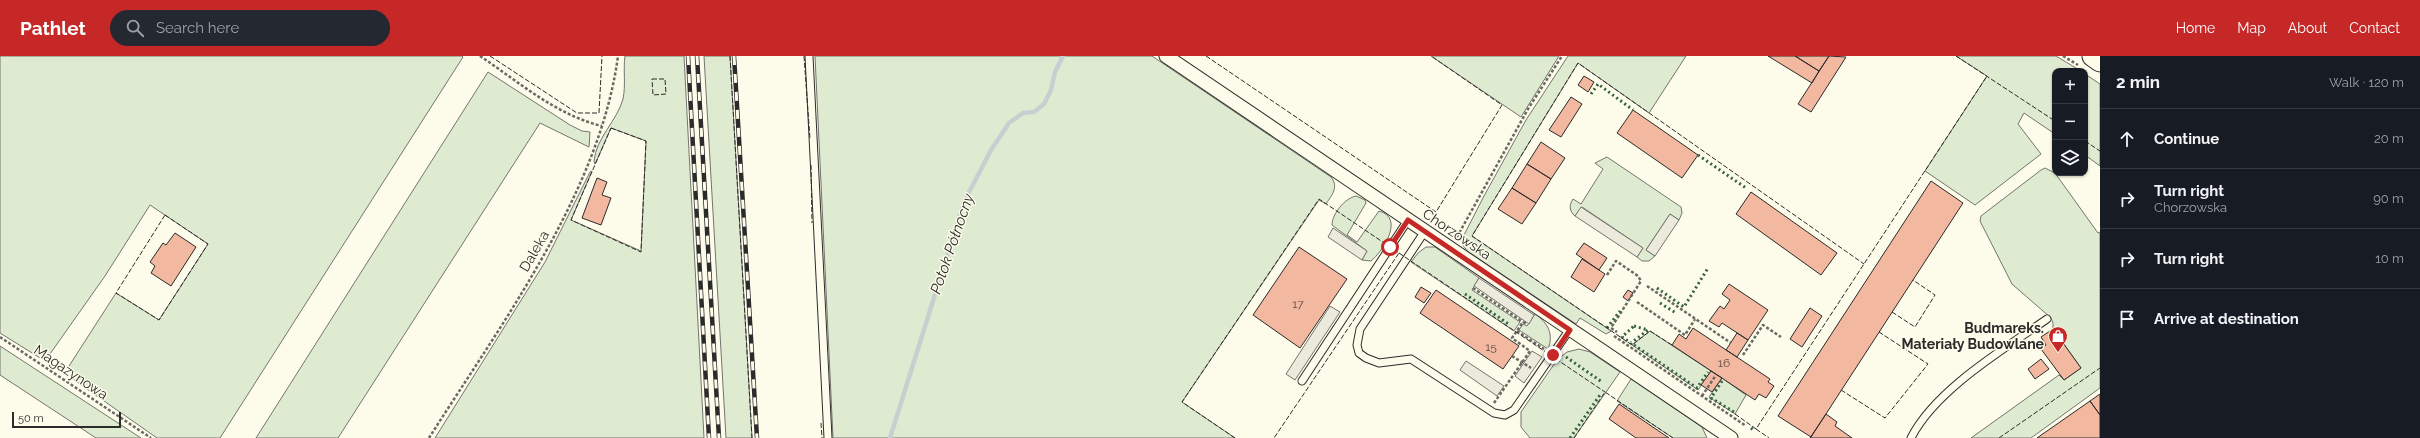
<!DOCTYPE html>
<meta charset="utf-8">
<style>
:root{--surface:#171b24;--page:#242831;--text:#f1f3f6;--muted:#9ea1a6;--line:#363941;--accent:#c62828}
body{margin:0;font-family:Raleway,sans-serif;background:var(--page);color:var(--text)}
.controls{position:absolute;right:12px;top:12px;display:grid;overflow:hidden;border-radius:8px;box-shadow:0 1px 3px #0004}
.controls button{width:36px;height:36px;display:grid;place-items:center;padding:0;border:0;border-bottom:1px solid var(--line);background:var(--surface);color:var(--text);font:20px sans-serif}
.scale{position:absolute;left:12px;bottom:10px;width:109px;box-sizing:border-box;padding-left:4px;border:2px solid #2b2b2b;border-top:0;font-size:11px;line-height:14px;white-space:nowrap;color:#2b2b2b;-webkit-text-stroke:3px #fdfbea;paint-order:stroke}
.stop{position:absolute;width:12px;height:12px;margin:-9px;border:3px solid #c62828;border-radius:50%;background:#fff}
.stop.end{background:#c62828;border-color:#fff;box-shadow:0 1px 4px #0008}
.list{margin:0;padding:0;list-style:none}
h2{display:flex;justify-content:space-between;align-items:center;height:52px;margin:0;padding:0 16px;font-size:17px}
h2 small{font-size:13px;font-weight:400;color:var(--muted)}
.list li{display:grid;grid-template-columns:26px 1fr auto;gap:12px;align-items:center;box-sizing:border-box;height:60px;padding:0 16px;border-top:1px solid var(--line)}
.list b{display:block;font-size:15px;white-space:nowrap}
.list p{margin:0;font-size:13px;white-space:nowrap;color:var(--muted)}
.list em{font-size:13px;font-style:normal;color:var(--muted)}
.icon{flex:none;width:22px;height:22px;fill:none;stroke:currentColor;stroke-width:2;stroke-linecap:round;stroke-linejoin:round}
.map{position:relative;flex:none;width:2100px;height:382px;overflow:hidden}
header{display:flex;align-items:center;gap:24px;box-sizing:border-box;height:56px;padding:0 20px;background:var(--accent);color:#fff}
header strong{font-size:19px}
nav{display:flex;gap:22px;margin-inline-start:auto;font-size:14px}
.search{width:280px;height:36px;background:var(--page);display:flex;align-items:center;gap:10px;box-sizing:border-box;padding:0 14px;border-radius:22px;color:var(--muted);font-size:15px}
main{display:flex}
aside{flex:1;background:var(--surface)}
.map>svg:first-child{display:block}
.green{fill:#deebd1;stroke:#74746e}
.parking{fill:#eceadb;stroke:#74746e}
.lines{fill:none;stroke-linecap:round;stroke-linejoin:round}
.stream{stroke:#c7d0d0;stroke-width:4.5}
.building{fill:#f2b8a0;stroke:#2b2b2b}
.service-casing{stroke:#2b2b2b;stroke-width:9}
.minor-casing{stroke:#2b2b2b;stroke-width:15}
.primary-casing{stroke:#2b2b2b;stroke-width:23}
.path{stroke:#6a6964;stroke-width:2.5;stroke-dasharray:3 2;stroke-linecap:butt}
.service{stroke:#fdfbea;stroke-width:7}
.minor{stroke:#fdfbea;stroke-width:13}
.primary{stroke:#fdfbea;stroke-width:21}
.rail-casing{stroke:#2b2b2b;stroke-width:4.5}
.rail{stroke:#fdfbea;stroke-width:3;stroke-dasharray:9;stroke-linecap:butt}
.hedge{stroke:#34623c;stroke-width:3;stroke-dasharray:2 3;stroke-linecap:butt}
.fence{stroke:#2b2b2b;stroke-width:1;stroke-dasharray:5 2;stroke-linecap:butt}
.route{stroke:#c62828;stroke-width:5}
.labels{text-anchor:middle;stroke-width:3;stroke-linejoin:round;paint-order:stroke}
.number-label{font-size:12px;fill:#5d4e48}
.street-label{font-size:14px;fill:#2b2b2b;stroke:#fdfbea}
.poi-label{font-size:14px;font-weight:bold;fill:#2b2b2b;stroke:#fdfbea;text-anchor:end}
.water-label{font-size:15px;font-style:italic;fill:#2b2b2b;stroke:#fdfbea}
</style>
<header>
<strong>Pathlet</strong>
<div class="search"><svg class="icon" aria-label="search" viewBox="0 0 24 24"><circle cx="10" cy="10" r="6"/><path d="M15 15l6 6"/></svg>Search here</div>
<nav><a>Home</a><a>Map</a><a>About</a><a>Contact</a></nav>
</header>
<main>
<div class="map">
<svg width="2100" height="382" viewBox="0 0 2100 382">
<rect width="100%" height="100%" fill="#fdfbea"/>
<path class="green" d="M0,0h462l1,1 -243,381h-63l-83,-58 -5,-14 47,-73 43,27 49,-76 -58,-39 -45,71 -60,85 -45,-28z
M625,0h59l20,382h-269l110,-176 45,-90 2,-1 -21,49 70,31 5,-110 -35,-13 -16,36 -1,-3c2,-23 23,-40 29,-62 3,-14 0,-29 2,-43z
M704,0h26l22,382h-26z
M815,0h337l179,121c8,10 1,18 -5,27l-7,-4 -137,202 53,36h-402z
M1431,0h128l-38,61z
M1568,0h118l-37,57 -71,-50 -106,173 139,95 -5,3 -26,-16 -4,6 -109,-73 -4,-6 1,-10 20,-39 42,-76z
M1956,0h100l25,15h-26v63l-31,-21 -6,11 23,30 -66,51 -50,-34 62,-95z
M488,16l82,53 12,6 8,1 -1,15 -49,-24 -202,315h-82z
M2085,18l15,10v82l-15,-11z
M1607,101l74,50 1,6 -3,7 -9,-6 -24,36 9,6 -6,5h-7l-5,-4 6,-9 -61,-41 -7,9c-6,-5 -6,-11 -2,-17l8,5 22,-35 -8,-6z
M2045,112l10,5 43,60 2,-1v156l-69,50h-60l88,-63 5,5 17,-12 -28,-39v-6l-2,-5 -39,-34 -32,-63 1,-5 60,-46z
M1356,140l9,4 1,3 -19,32 10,7 22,-31c26,7 4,40 -8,50l-9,-1 5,-9 -35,-26c0,-11 13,-27 24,-29z
M1426,191h9l44,31 -7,12 48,32 -6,9 -103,-69 7,-9z
M1535,258c13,9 19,20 13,35l-29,-19 4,-6 4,2z
M1650,275l61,40 -13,19 -66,-45z
M0,290l141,92h-45l-96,-63z
M1579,293l11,3 30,20 -46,66h-44l-9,-11v-15l36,-52 10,-8z
M1722,322l24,17 -11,19 -26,-17z
M1631,323l71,48 5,11h-34l-56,-37z"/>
<path class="parking" d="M1581,151l62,41 -6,9 -62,-41z
M1670,158l9,6 -24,36 -9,-6z
M1333,172l34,23 -5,9 -34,-23z
M1479,222l55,37 -5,9 -55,-38z
M1330,250l10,6 -45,68 -9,-6z
M1532,295l10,6 -18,26 -9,-7z
M1466,305l38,25 -7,10 -37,-26z"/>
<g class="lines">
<path class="stream" d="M890,382l74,-236 27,-52 18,-27 14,-10 11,-1 10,-8 7,-14 4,-18 8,-16"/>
</g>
<path class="building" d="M1768,0h27l24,15 -7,12z
M1795,0h34l-10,15z
M1829,0l17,1 -35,55 -13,-8z
M1584,20l10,6 -6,10 -10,-7z
M1571,41l11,7 -21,33 -12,-7z
M1633,54l65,45 -16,23 -65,-45z
M1541,86l24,16 -14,21 -24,-15z
M1527,108l24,15 -15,24 -24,-15z
M597,122l10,4 -5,13 9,3 -10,27 -19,-7z
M1931,125l32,22 -152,234 -33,-21z
M1512,132l24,15 -14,21 -24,-15z
M1751,136l86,61 -16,22 -85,-61z
M175,177l21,14 -25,39 -20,-13 4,-7 -5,-4 13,-19 3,2z
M1584,187l23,15 -8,12 -23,-16z
M1299,191l48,32 -47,69 -47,-33z
M1582,203l23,15 -11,18 -23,-15z
M1729,228l39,26 -20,30 -26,-17 -3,4 -10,-6 11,-15 4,3 6,-9 -8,-6z
M1421,231l10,6 -7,10 -9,-6z
M1436,234l83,56 -16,23 -83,-56z
M1628,234l5,3 -5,8 -5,-4z
M1810,252l12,8 -20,31 -12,-8z
M1693,272l77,51 -2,3 6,4 -8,12 -7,-4 -4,6 -83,-55 7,-11 7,5z
M2053,273l28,39 -17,12 -23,-31 5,-4 -5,-8z
M1737,277l11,7 -11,17 -11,-7z
M2041,303l8,10 -14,10 -7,-10z
M1711,315l11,7 -10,14 -11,-7z
M2100,338v21l-10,-14z
M2090,345l10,14v23h-63z
M1619,348l50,34h-33l-27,-19z
M1826,358l11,8 -2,4 17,12h-42z"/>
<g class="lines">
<defs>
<path id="service" d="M809,0l19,382
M1425,175l-65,98 -3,16 2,8 7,5 13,5 32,-4 83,54 11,2 9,-5 56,-81
M1302,325l106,-161
M1911,382c24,-48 93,-89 136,-119"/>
<path id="minor" d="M1166,0l565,382"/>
<path id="primary" d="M2093,0l7,5"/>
</defs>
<use href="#service" class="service-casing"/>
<use href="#minor" class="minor-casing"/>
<use href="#primary" class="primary-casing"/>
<path class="path" d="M480,0c39,26 76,59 122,70
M2063,0l15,9
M1457,181l71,-128 34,-53
M1607,219l9,-14 22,15 3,5 -30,47 6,4
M1647,230l84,57
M1473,232l50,34
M1637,246l48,33 10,-16
M1517,275l27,18
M1614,280l132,90
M0,281l151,101
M1743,299l20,-30 18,12
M1512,300l19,12
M1702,340l14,-21
M1494,347l36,-52 -18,-13 11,-16 4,2
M429,382c72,-114 171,-246 189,-382"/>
<use href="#service" class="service"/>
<use href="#minor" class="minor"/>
<use href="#primary" class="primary"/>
<defs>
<path id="rail" d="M688,0l21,382
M697,0l22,382
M734,0l23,382"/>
</defs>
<use href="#rail" class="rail-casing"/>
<use href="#rail" class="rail"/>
<path class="hedge" d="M1591,38l7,-10 35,26
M1698,99l48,33
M1657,232l27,19 24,-39
M1465,238l45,31
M1660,247l16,10
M1634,270l14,4 -17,13 -9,-6z
M1607,272l13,-17
M1634,289l63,43 11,-16
M1566,301l36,25
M1722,325l-11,17 23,14
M1751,372l4,3
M1570,382l30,-43"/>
<path class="fence" d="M490,0l87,57h22l3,-57
M730,0l22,382
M804,0l6,83
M1206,0l230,156 66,-107 -71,-49
M1956,0l99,65
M652,23h13l1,15 -13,1z
M611,72l35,13 -5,111 -70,-32z
M2085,85l15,10
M811,109l1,58
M165,159l43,29 -49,76 -43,-27z
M1399,197l206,139
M1892,256l23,15 20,-32 -22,-15
M1672,289l-22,-14 -18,14 -160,-109 106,-173 286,201
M1841,334l44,28 43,-54 -49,-32
M1735,358l21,15 231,-353
M821,367l1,15
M1756,373l13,9
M1235,382l-53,-36 137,-203 80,54 -125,185
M1574,382l31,-46 68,46
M1999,382l101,-70"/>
</g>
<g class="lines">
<path class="route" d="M1390,191l18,-27 162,110 -17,25"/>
</g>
<defs>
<symbol id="shop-pin" viewBox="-11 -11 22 30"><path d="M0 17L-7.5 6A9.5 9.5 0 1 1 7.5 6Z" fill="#c62828" stroke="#fdfbea"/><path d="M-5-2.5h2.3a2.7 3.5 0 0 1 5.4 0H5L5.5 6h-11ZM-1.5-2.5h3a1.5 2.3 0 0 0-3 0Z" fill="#fff"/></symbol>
</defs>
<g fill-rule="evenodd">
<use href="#shop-pin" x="2047" y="269" width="22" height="30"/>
</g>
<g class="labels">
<g class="number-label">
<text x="1298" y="252">17</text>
<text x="1491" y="295">15</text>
<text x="1724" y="311">16</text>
</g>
<g class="street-label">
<text transform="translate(1457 178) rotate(34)" y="5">Chorzowska</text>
<text transform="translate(534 195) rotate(-60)" y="5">Daleka</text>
<text transform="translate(71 316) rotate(34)" y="5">Magazynowa</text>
</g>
<g class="poi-label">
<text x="2044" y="277">Budmareks.<tspan x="2044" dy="16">Materiały Budowlane</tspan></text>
</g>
<g class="water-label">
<text transform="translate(952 188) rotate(-71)" y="5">Potok Północny</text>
</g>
</g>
</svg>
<div class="controls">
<button>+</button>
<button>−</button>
<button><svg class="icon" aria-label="layers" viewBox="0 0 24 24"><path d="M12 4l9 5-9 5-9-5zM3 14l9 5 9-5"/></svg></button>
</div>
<div class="scale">50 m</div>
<div class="stop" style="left:1390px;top:191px"></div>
<div class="stop end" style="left:1553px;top:299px"></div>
</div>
<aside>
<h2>2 min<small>Walk · 120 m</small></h2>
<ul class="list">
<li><svg class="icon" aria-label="ahead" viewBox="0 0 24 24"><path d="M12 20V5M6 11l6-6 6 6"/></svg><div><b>Continue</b></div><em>20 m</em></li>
<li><svg class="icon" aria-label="right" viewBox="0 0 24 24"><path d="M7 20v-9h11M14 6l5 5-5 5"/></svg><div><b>Turn right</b><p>Chorzowska</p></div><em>90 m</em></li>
<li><svg class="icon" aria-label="right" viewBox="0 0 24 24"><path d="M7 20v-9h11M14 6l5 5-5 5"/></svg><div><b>Turn right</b></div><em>10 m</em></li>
<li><svg class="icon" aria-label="arrive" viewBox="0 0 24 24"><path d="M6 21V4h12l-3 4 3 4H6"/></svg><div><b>Arrive at destination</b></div></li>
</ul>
</aside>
</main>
